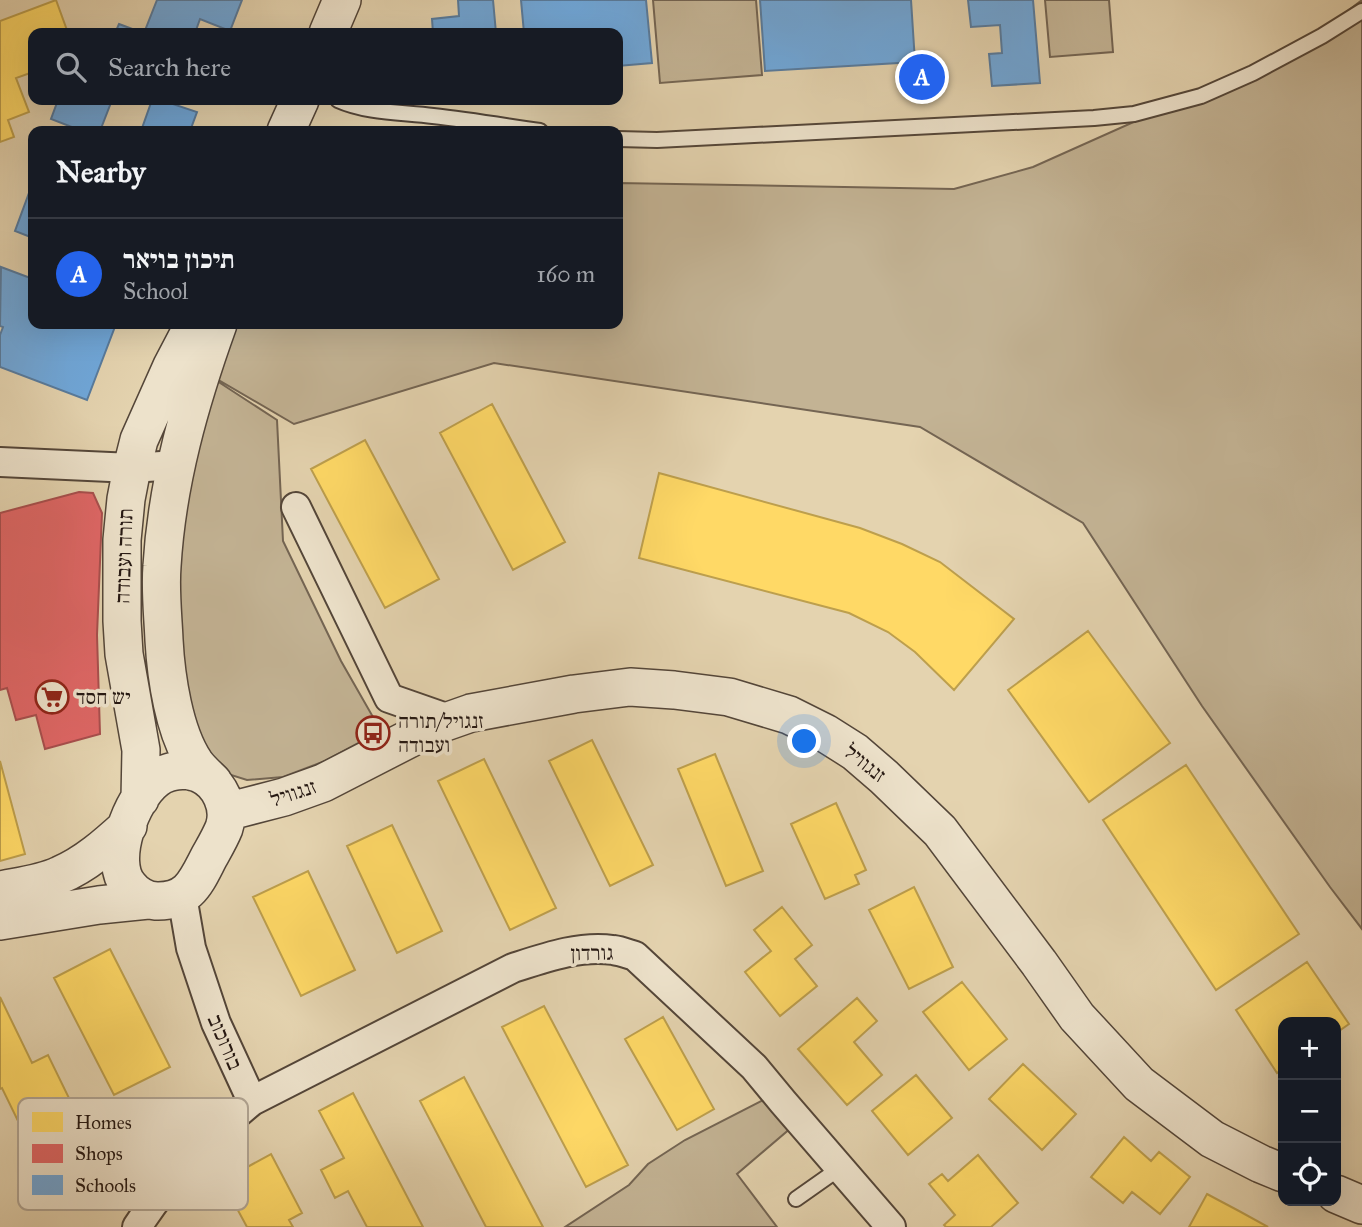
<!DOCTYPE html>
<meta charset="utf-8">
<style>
:root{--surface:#171b24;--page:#242831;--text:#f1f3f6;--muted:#9ea1a6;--line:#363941;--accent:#2563eb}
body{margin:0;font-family:"IM FELL Great Primer","Frank Ruhl Libre",serif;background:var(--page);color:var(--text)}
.controls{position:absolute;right:21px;bottom:21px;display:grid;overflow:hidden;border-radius:14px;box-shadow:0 7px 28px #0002}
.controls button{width:63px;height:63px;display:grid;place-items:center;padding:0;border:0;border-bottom:2px solid var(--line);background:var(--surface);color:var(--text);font:35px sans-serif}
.you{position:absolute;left:805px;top:742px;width:24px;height:24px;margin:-18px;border:5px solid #fff;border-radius:50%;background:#1a73e8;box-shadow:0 0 0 10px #1a73e833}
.badge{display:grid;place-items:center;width:46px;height:46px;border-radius:50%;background:var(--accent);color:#fff;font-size:23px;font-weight:700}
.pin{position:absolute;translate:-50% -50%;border:4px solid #fff;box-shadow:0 2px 7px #0006}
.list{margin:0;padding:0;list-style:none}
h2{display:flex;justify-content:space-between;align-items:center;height:91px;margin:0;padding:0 28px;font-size:30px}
h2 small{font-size:23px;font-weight:400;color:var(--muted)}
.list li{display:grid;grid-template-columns:46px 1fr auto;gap:21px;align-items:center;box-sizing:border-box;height:112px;padding:0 28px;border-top:2px solid var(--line)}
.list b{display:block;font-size:26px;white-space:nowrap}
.list p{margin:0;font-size:23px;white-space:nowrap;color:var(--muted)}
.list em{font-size:23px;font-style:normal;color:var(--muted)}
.icon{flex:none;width:38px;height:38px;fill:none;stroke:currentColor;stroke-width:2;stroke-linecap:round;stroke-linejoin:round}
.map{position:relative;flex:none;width:1362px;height:1227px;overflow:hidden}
.search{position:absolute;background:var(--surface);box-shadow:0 7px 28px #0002;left:28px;top:28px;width:595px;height:77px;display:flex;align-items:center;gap:18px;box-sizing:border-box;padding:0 24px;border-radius:14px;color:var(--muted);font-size:26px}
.panel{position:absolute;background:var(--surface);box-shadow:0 7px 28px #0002;left:28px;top:126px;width:595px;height:203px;border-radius:14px}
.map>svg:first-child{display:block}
.green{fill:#c3b394;stroke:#746553;stroke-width:2}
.homes{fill:#ffd966;stroke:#bd9f4d;stroke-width:2}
.shops{fill:#e06666;stroke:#a84e4d;stroke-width:2}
.schools{fill:#6fa8dc;stroke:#587c9f;stroke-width:2}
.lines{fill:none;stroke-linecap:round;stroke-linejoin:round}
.service-casing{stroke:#544639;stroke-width:18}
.minor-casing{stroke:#544639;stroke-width:32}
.tertiary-casing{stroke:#544639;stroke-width:40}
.service{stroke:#ede2cb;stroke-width:14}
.minor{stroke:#ede2cb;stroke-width:28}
.tertiary{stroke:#ede2cb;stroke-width:37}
.labels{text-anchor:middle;stroke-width:7;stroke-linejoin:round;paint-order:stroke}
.street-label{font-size:21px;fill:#241712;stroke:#ede2cb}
.poi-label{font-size:21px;fill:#241712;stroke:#ede2cb;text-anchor:start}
.key{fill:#ede2cb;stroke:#b1a594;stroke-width:2}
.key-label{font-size:19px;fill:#241712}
</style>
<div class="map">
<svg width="1362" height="1227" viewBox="0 0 1362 1227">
<rect width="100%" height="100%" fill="#e4d3af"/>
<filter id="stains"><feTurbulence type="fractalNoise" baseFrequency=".00286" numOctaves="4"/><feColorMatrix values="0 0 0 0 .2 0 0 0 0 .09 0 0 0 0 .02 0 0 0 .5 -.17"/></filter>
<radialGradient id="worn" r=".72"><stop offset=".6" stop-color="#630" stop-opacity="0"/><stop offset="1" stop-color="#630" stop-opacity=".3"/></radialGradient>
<path class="green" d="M653,0h103l6,75 -102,8z
M1045,0h64l4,52 -63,5z
M1362,0v929l-32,-42 -128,-181 -119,-183 -163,-96 -426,-64 -200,61 -84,-49 20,-51h388v-141l336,6 79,-22 266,-119z
M214,379l63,41 6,121 58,120 40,70 -56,30 -42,16 -36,3 -32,-10 -19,-34 -18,-72 3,-166z
M769,1097l23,30 -55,47 40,53h-212l64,-42 19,-21 37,-24z"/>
<path class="homes" d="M56,0l12,33h-35v39l-17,6 13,34 -21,8 6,17 -14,5v-121z
M492,404l73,138 -52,28 -73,-137z
M365,440l74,139 -54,29 -74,-139z
M659,473l201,55 42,16 38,18 74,57 -60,71 -39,-38 -27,-20 -39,-19 -210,-55z
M1088,631l82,112 -81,59 -81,-112z
M592,740l61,125 -43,21 -61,-125z
M715,754l48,117 -37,15 -48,-117z
M484,759l72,149 -46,22 -72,-149z
M0,761l25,93 -25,7z
M1186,765l113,169 -83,56 -113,-170z
M836,803l30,67 -11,5 4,9 -34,15 -34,-75z
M392,825l50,106 -45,22 -50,-107z
M308,871l47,99 -54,26 -48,-99z
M914,887l39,80 -44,22 -40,-79z
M782,907l30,38 -17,14 22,27 -37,30 -35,-44 26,-21 -17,-21z
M110,949l60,118 -56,28 -60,-117z
M1307,962l42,62 -13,9v-11h-53v47l-6,4 -41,-63z
M962,982l45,57 -38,31 -46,-58z
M0,997l32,66 16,-8 57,117 -50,25 -53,-109 -2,1z
M857,998l20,23 -23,21 28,33 -35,30 -49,-56z
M544,1006l84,159 -42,22 -84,-160z
M663,1017l51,92 -37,21 -52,-91z
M1023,1064l53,50 -34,36 -53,-51z
M916,1075l36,43 -44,37 -36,-44z
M464,1077l79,150h-57l-66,-126z
M353,1093l70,134h-56l-19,-36 -13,7 -14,-28 23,-12 -25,-47z
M1124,1137l27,24 8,-9 31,25 -30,37 -28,-22 -9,11 -32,-26z
M271,1154l31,59 -13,7 4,7h-46l-25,-46z
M978,1155l40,48 -27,24h-45l-2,-2 11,-10 -26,-31 13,-10 6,7z
M1207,1194l32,17 29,16h-79z"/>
<path class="shops" d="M79,492l14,1 9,20 -5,122 3,99 -55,15 -9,-34 -20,5 -9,-32 -7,2v-177z"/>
<path class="schools" d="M157,0h85l-12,31 -30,-12 -5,14h-51z
M458,0h35l3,33h-63l-1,-14 27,-3z
M521,0h125l6,63 -34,3v-33h-94z
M760,0h151l4,62 -150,9z
M968,0h65l7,83 -48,3 -3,-32 13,-1 -2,-28 -29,2z
M119,24l24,9h-28z
M58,100h54l-12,31h-18l-31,-12z
M152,100h9l36,12 -7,19h-49z
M33,182v56l-18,-7z
M1,267l32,12v45h83l-29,76 -87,-33v-32l3,-8 -3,-1z"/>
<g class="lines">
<defs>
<path id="service" d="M338,100c29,13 64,12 95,16 36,4 72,10 107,15
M618,139l39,1 437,-22 40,-4 67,-18 52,-23 69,-37 40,-25
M796,1199l44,-31"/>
<path id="minor" d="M0,462l132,6 44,-3
M296,507l93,191 63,22
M182,896l9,52 25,75 36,78
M137,1227c31,-48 71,-90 115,-126l261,-133c31,-10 67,-23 100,-18 8,1 15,4 22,6l119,111 29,35 108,125"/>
<path id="tertiary" d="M328,33l14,-33
M286,131l14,-31
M185,770c5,1 11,2 15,4 20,9 31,34 24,54 -4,10 -10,20 -15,29 -13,25 -20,45 -53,44 -11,-1 -20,-6 -27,-15 -22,-25 3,-88 26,-106 9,-8 19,-9 30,-10z
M213,782c-6,-6 -13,-12 -18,-19 -21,-31 -29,-86 -31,-123 -1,-24 -4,-50 -2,-74 5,-84 28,-164 56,-242
M140,799l1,-49 -17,-96 -2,-33v-81l4,-41 6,-31 7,-28 33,-74 22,-42
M226,812l58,-15 39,-14 111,-57 37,-13 103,-19 56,-7 44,3 55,7 60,18 36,18 30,19 29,25 56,54 99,132 38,54 62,67 73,55 49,25 22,9
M0,890c20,-4 41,-6 60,-15 26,-11 47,-30 68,-49
M0,921l99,-16 49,-5
M1336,1194l26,11"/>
</defs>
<use href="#service" class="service-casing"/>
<use href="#minor" class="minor-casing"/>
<use href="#tertiary" class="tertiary-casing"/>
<use href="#service" class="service"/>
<use href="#minor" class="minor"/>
<use href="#tertiary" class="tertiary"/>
</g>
<defs>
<symbol id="supermarket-ring" viewBox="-11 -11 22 22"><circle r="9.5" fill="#ede2cb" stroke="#8f2418" stroke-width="1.5"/><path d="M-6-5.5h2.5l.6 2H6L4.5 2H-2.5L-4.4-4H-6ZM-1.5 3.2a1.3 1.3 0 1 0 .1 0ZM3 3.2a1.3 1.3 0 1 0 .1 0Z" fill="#8f2418"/></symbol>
<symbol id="bus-ring" viewBox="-11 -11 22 22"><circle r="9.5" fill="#ede2cb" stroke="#8f2418" stroke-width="1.5"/><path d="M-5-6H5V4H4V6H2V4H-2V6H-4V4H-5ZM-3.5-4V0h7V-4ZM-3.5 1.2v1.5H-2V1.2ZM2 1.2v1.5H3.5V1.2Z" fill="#8f2418"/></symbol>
</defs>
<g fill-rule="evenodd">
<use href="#supermarket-ring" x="33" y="678" width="38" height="38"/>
<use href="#bus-ring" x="354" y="714" width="38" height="38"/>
</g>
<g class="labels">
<g class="street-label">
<text transform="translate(124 556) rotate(-88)" y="7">תורה ועבודה</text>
<text transform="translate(865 763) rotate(39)" y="7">זנגוויל</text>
<text transform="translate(293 793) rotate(-18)" y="7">זנגוויל</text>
<text transform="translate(592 953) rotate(-1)" y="7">גורדון</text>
<text transform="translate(225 1042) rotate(67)" y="7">בורוכוב</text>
</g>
<g class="poi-label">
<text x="76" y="704">יש חסד</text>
<text x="398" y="728">זנגויל/תורה<tspan x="398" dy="24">ועבודה</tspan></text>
</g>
</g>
<rect x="18" y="1098" width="230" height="112" rx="10" class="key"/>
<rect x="32" y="1112" width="31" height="20" fill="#ffd966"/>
<rect x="32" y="1144" width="31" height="19" fill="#e06666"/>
<rect x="32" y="1175" width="31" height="20" fill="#6fa8dc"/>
<g class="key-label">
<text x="75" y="1129">Homes</text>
<text x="75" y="1160">Shops</text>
<text x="75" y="1192">Schools</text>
</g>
<rect width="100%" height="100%" filter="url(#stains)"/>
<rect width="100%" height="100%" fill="url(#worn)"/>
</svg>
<div class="controls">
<button>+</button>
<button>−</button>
<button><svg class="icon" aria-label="locate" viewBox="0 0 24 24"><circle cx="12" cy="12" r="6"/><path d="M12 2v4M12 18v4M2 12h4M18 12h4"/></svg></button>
</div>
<div class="you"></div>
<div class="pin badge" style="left:922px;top:77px">A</div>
<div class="search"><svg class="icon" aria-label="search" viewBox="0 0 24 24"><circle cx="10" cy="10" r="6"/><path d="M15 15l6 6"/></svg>Search here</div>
<section class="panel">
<h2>Nearby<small></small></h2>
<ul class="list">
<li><span class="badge">A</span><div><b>תיכון בויאר</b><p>School</p></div><em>160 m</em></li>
</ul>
</section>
</div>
